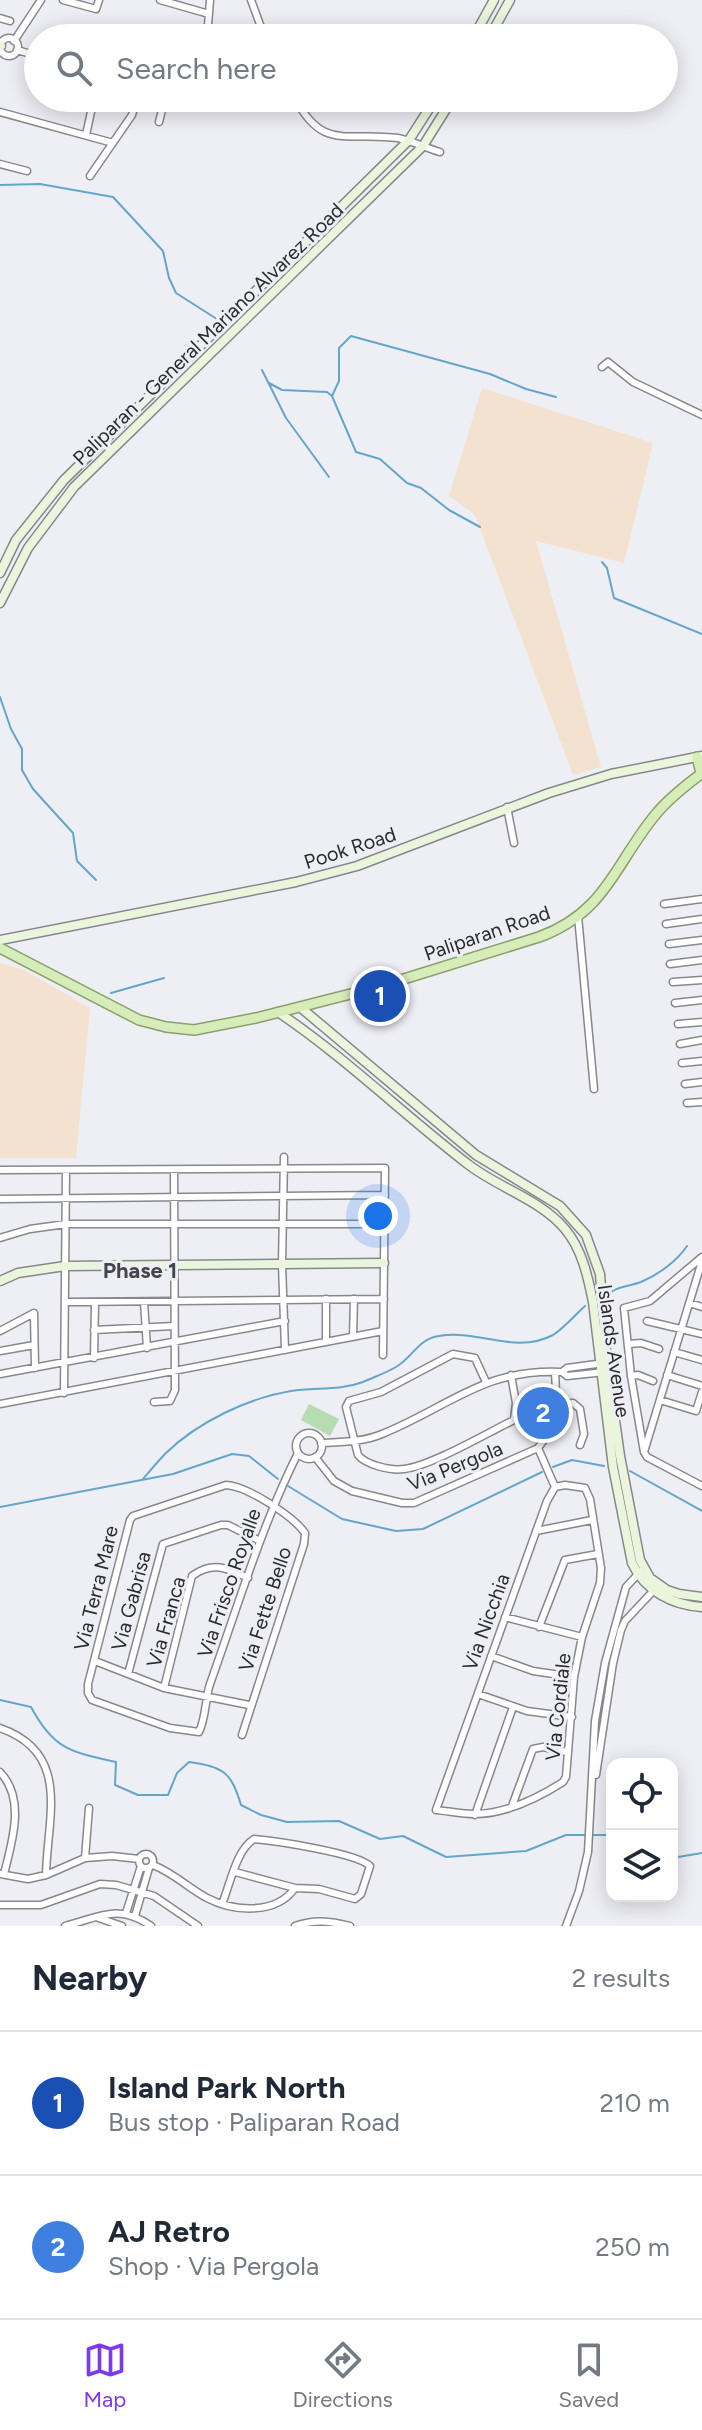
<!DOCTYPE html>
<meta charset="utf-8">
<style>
:root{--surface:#fff;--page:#f6f6f7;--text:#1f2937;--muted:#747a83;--line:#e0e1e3;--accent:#7c3aed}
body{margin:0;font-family:Figtree,sans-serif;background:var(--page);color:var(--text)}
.controls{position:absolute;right:24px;bottom:24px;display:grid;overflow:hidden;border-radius:16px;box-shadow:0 4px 20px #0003}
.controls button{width:72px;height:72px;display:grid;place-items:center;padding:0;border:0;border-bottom:2px solid var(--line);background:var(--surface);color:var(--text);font:40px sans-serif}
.you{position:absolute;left:378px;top:1216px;width:28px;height:28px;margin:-20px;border:6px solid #fff;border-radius:50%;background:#1a73e8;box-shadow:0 0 0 12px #1a73e833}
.badge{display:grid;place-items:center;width:52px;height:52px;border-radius:50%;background:var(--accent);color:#fff;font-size:26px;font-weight:700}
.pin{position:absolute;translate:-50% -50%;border:4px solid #fff;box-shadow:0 2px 8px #0006}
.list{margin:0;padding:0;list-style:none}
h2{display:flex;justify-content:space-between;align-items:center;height:104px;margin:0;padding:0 32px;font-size:34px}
h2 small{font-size:26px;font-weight:400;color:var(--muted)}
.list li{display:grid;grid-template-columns:52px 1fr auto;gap:24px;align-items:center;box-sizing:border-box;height:144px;padding:0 32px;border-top:2px solid var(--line)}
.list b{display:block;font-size:30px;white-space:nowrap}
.list p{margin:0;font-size:26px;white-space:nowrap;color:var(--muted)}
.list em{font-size:26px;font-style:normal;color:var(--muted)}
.icon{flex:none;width:44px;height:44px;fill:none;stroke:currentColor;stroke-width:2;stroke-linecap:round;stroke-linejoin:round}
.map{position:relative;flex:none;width:702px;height:1926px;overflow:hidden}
.search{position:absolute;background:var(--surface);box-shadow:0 4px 20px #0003;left:24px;right:24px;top:24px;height:88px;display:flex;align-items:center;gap:20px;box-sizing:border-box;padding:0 28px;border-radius:44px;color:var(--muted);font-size:30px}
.sheet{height:392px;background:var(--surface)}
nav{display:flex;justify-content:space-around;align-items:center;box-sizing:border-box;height:112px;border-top:2px solid var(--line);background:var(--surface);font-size:22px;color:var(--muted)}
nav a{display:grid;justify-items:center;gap:4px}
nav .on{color:var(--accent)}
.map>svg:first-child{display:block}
.industrial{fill:#f3e2d0}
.green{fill:#b6dcb2}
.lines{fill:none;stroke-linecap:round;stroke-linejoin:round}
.stream{stroke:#64a6c9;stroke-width:2}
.street-casing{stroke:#87878d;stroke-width:9}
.secondary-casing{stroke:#87878d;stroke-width:11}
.primary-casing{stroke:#89a06a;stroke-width:12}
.street{stroke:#fff;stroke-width:6}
.secondary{stroke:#ebf5dc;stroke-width:8}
.primary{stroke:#d6ecb9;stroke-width:9}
.labels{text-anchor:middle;stroke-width:6;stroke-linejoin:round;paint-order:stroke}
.street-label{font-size:20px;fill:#2b2c2e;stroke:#eeeef5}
.neighbourhood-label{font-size:22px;font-weight:bold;fill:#45454b;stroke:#eeeef5}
</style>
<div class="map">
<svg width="702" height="1926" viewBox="0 0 702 1926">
<rect width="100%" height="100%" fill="#eeeef5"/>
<path class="industrial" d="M482,388l171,55 -29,120 -88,-22 65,226 -28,8 -98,-260 -26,-19z
M0,963l24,7 66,38 -14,150h-76z"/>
<path class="green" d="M309,1404l30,15 -9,17 -29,-16z"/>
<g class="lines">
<path class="stream" d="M0,185l40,-1 73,13 50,54 6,27 7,15 44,28
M262,370l24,48 43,59
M269,383l13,7 45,2 5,4 24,56 24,7 27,24 14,5 28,22 31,17
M332,396l7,-15v-33l12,-12 139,38 36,15 30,8
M602,562l5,6 7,30 88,36
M0,697l11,32 11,20v21l11,19 40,44 4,28 19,19
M111,993l53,-15
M606,1298c7,-12 22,-11 35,-16 17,-7 36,-21 46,-36
M553,1467l19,-7 32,6
M630,1471l72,40
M142,1480c8,-9 16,-19 24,-27 32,-31 82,-55 125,-62 24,-4 48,0 72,-9 11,-5 23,-9 33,-15 17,-10 22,-28 43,-31 39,-7 76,19 114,-1 11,-7 22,-20 32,-29
M288,1486l54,33 54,12 27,-2 119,-57
M0,1507l173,-33 59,-20 17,2 29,23
M0,1700l31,7c23,43 40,45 85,55l-1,23 23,10h30l9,-22 12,-11c35,5 42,10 52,43l20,10 26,7 52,-1 41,18 23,-3 43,21 80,-6 40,-16h46
M672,1858l30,-5"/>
<defs>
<path id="street" d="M63,0l33,9 3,-9
M160,0l49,14
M251,0l14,38
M0,18l10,3
M207,38l3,-38
M0 47a9 9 0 1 1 18 0a9 9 0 1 1-18 0Z
M14,41l27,-41
M17,50l21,6
M190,98l10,3 1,-3
M295,98c28,54 52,33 103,40 15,3 28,10 42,14
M0,112l113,31
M159,122l6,-24
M86,135l8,-37
M0,164l27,7
M90,176l42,-61 5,-17
M602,367l6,-5 25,20 69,33
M507,807l7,36
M664,904l38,-5
M578,916l16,173
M666,924l36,-5
M669,944l33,-4
M670,964l32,-4
M673,982l29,-2
M675,1003l27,-3
M678,1024l24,-2
M680,1044l22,-4
M682,1063l20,-2
M685,1084l17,-2
M687,1103l15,-1
M284,1157l-2,107 3,86
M0,1170l385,-2 -2,187
M0,1199l385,-4
M0,1238l30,-9 36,-5h319
M702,1257l-52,44 -26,7 7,68 13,76 3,5 55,29
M66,1302l318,-3
M144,1302l3,46
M689,1303l13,4
M647,1321l55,13
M94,1330l80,-4
M0,1331l34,-18 1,55
M353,1337l1,-38
M326,1342v-43
M629,1344l12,-1 18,6
M0,1351l34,-6
M674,1352l28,8
M94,1358l1,-55
M562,1372l5,-4 37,-5
M0,1374l285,-53
M667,1375l35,11
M631,1376l7,-1 15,6
M486,1382l-11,-24 -22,-4 -72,38 -32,9 -3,6 12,48c8,10 33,16 46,14 27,-3 83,-36 110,-49l2,-17 -5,-28
M64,1393l2,-223
M660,1400l36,11 6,-19
M154,1402l16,-1 5,-11 -1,-220
M0,1404l383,-73
M557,1405l16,-2 7,6 4,25 -4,11
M296 1446a13 13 0 1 1 26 0a13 13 0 1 1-26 0Z
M321,1443c21,-1 42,-1 61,-9 67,-27 102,-66 180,-62l5,4 38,-4
M538,1448l17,39
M644,1452l58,-191
M315,1457l19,24 18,10 50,12h12l124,-55c20,-24 19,-46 17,-76
M565,1485l20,3 5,11 11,69 -1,15 -18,54 -8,40 -8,100 -3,5c-25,16 -57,32 -89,32 -12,0 -26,-3 -38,-4l111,-309 8,-14z
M536,1531l56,-11
M505,1617l77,20
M539,1627l26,-67 33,-6
M491,1656l42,15 41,6
M95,1661l69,27 85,17
M128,1674l35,-130 58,-19h7l32,16
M164,1688l28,-112c21,-15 35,-8 56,2
M478,1694l49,17 45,6
M0,1728c72,25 47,90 46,147
M242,1735l62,-191 1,-11c-12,-17 -58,-47 -79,-48l-93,31 -3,4 -42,164v9l4,7 78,28 29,4c7,-14 6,-33 11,-48 28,-78 51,-157 88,-231
M0,1772c26,27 12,70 4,102
M596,1775l17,-112 8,-33 4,-9 30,-32
M512,1806l21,-57 10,-2 24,5
M475,1815l38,-108
M139 1861a7 7 0 1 1 14 0a7 7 0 1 1-14 0Z
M85,1858l4,-50
M153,1865c21,8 35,23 54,33 27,14 69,17 88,-10
M0,1874l28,5 18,-4 39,-17 27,-2 27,3
M222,1904c8,-19 14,-54 32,-65 22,2 103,14 116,27l-9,28 -6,5 -36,-10 -24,-1 -60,-16
M0,1905h41l59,-21 16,1 38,11 44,30
M126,1913l15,-47
M135,1916l14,-48
M96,1917l26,9
M65,1926c35,-9 53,-23 86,0
M295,1926c19,-7 35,-5 55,0
M566,1926l13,-35 9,-39 7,-131 10,-58 21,-76 15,-16"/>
<path id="secondary" d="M473,38l21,-38
M489,38l21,-38
M0,45l1,1
M0,573l16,-33 48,-60 345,-340 27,-42
M0,603l28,-55 46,-61 349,-341 30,-48
M0,940l296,-58 61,-16 192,-73 62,-19 91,-18
M300,1007l176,148 84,51 26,29 14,39 7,89 13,93 20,104 10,18 17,12 12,4 23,3
M278,1012c68,46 126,103 191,153 30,23 72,35 96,64 17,20 23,48 28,73l20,165 19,96c13,28 40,42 70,44
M0,1281l18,-8 47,-7 319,-3"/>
<path id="primary" d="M697,757l4,16
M0,948l139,72 27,7 28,3 62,-12 122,-31 161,-50c68,-25 76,-74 117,-123 13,-16 30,-29 46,-41"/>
</defs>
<use href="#street" class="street-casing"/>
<use href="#secondary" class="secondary-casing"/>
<use href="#primary" class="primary-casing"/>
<use href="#street" class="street"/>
<use href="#secondary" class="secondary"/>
<use href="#primary" class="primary"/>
</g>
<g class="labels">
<g class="street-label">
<text transform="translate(208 334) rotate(-44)" y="7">Paliparan - General Mariano Alvarez Road</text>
<text transform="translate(350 848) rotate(-18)" y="7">Pook Road</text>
<text transform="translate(487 933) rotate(-19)" y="7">Paliparan Road</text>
<text transform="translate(614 1351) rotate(82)" y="7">Islands Avenue</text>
<text transform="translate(455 1466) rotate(-22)" y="7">Via Pergola</text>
<text transform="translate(229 1583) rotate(-71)" y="7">Via Frisco Royalle</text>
<text transform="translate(96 1588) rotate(-76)" y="7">Via Terra Mare</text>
<text transform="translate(131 1601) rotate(-75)" y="7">Via Gabrisa</text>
<text transform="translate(265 1609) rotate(-72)" y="7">Via Fette Bello</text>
<text transform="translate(166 1622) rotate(-74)" y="7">Via Franca</text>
<text transform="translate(486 1622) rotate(-70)" y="7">Via Nicchia</text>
<text transform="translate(558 1707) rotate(-84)" y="7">Via Cordiale</text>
</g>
<g class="neighbourhood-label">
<text x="140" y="1278">Phase 1</text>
</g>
</g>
</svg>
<div class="controls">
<button><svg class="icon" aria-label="locate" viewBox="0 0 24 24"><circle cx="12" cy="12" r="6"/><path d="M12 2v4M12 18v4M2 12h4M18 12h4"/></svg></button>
<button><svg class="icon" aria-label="layers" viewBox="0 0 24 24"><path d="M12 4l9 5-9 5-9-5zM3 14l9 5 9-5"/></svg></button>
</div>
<div class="you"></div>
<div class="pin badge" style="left:380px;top:996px;background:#1a4fb4">1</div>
<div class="pin badge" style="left:543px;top:1413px;background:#3f7fe0">2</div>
<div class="search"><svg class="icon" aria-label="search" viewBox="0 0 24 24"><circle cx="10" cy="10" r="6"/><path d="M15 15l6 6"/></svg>Search here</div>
</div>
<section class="sheet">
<h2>Nearby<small>2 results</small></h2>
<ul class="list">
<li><span class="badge" style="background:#1a4fb4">1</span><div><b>Island Park North</b><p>Bus stop · Paliparan Road</p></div><em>210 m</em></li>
<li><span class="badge" style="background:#3f7fe0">2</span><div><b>AJ Retro</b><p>Shop · Via Pergola</p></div><em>250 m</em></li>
</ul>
</section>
<nav>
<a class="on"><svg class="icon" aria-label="map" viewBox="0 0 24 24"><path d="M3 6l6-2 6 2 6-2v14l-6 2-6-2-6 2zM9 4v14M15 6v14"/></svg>Map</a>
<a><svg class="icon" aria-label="directions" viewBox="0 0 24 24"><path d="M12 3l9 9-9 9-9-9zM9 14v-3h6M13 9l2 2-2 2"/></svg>Directions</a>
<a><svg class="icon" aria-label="saved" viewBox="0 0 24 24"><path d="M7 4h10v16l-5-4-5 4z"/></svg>Saved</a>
</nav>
